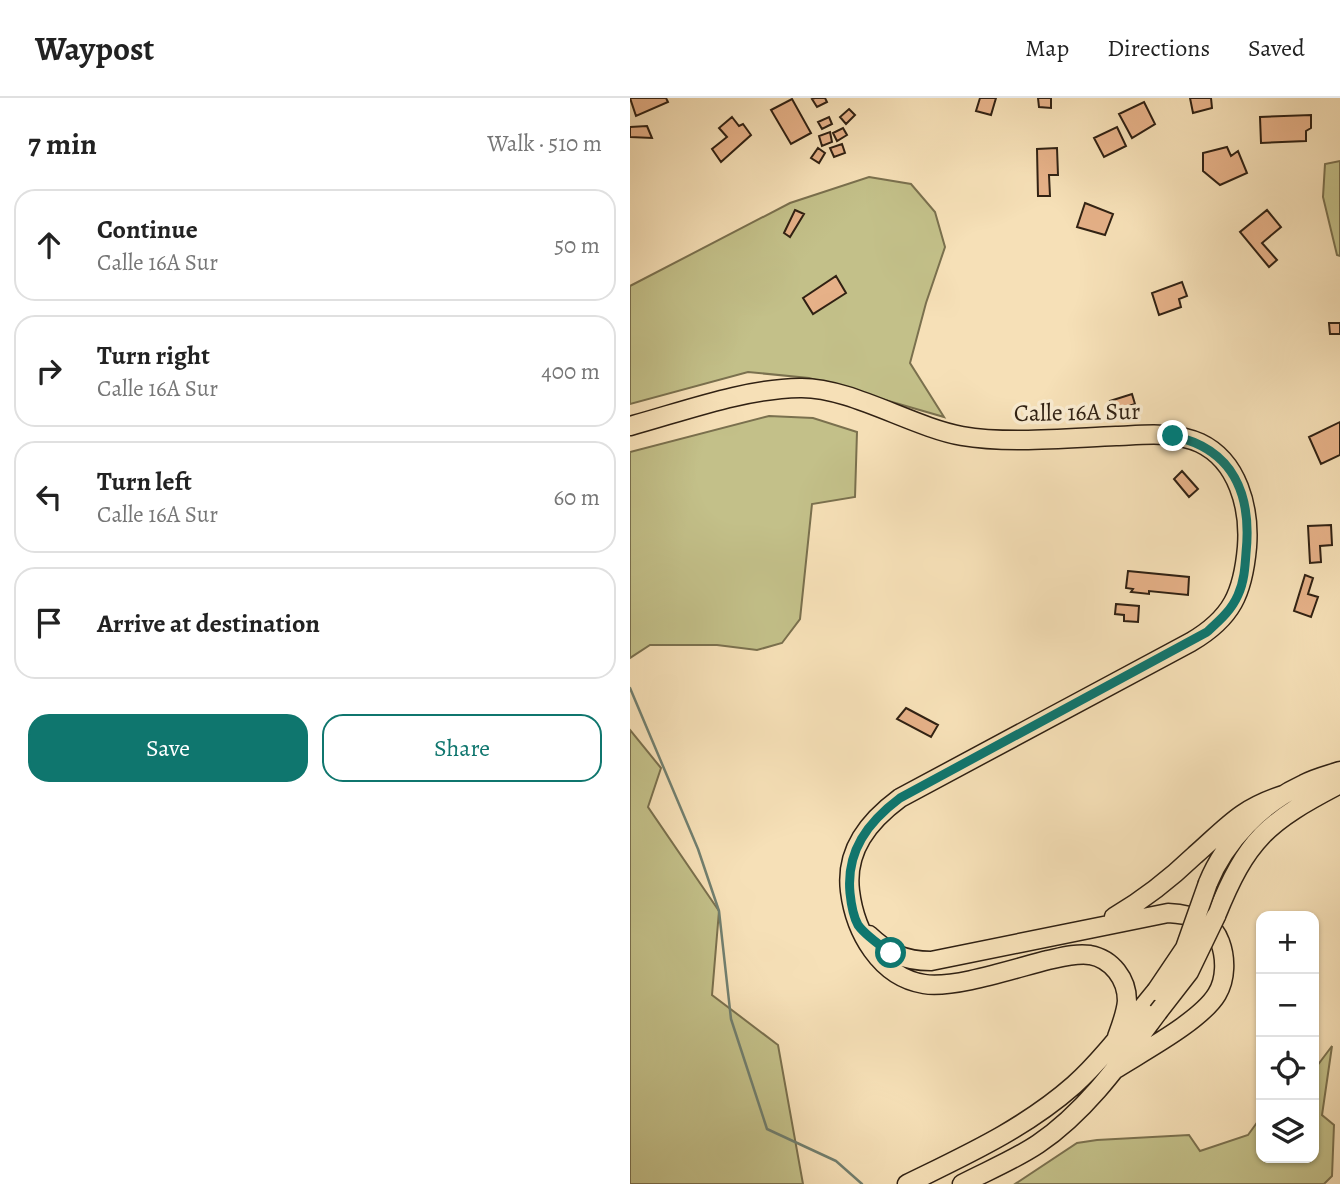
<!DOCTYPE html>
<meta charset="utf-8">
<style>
:root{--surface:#fff;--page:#f2f2f2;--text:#222;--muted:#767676;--line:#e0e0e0;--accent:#0f766e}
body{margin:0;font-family:Alegreya,serif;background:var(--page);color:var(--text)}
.controls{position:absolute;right:21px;bottom:21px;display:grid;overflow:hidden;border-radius:14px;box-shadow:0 2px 5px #0004}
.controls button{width:63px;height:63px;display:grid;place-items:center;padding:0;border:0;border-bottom:2px solid var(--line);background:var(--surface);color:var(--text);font:35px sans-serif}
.stop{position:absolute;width:21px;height:21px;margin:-16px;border:5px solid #0f766e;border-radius:50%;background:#fff}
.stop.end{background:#0f766e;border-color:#fff;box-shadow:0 2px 7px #0008}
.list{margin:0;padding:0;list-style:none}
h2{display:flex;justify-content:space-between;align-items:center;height:91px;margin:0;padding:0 28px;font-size:30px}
h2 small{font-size:23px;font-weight:400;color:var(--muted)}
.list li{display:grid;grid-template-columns:46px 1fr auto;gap:21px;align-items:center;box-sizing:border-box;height:112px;margin:0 14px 14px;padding:0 14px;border:2px solid var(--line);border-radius:21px}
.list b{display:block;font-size:26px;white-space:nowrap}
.list p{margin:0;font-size:23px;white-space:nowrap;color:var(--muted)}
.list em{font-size:23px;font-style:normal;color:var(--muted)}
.actions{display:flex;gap:14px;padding:21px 28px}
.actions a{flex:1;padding:16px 0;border:2px solid var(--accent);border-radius:21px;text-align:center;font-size:24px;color:var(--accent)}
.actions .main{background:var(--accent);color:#fff}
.icon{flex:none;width:38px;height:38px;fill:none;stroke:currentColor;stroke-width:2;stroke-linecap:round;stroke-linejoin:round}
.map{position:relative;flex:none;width:710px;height:1086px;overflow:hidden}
header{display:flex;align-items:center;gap:42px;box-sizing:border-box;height:98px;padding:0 35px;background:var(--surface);border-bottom:2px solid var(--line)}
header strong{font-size:33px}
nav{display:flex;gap:38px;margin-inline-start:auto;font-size:24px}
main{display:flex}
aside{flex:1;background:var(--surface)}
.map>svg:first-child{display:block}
.green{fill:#c3c089;stroke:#7a704e;stroke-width:2}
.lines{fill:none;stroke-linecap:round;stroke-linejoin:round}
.stream{stroke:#717f6f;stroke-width:2.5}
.building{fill:#e6b188;stroke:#302113;stroke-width:2}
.major-casing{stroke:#302113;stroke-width:21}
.major{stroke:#f6e0b7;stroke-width:18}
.major-bridge-casing{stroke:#302113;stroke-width:21;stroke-linecap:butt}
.major-bridge{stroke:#f6e0b7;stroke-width:18}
.route{stroke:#0f766e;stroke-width:9}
.labels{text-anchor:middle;stroke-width:7;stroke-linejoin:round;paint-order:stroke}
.street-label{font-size:24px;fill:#302113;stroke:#f9ebd0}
</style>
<header>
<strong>Waypost</strong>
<nav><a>Map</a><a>Directions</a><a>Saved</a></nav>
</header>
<main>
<aside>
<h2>7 min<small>Walk · 510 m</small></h2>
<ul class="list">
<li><svg class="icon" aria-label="ahead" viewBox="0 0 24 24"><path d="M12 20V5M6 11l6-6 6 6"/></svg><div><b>Continue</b><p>Calle 16A Sur</p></div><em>50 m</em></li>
<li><svg class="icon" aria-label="right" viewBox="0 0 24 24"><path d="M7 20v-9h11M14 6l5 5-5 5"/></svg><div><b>Turn right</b><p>Calle 16A Sur</p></div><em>400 m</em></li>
<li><svg class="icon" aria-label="left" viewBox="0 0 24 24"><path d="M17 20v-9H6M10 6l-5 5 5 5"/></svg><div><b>Turn left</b><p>Calle 16A Sur</p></div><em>60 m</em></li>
<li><svg class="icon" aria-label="arrive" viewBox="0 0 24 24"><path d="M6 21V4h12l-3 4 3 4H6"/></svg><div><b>Arrive at destination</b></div></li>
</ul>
<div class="actions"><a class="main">Save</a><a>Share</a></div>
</aside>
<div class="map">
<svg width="710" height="1086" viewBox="0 0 710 1086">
<rect width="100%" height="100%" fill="#f6e0b7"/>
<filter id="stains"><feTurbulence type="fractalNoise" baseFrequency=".00286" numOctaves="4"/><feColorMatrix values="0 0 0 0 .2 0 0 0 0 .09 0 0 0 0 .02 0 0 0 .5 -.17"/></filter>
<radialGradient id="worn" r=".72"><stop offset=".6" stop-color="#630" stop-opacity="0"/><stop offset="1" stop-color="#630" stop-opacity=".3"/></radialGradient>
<path class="green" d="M710,63v95l-3,-1 -14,-58 2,-33z
M239,79l42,7 24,28 10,35 -19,56 -16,60 34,54 -135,-39 -61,-6 -118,32v-118l160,-83z
M139,318l44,2 44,14 -2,65 -43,7 -12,115 -18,24 -25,7 -40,-5h-67l-20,13v-206z
M0,632l31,38 -13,39 71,104 -7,84 66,50 25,139h-173z
M702,948l-10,69 12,10 -2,51 -8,8h-309l62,-41 20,-3 92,-5 11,16 48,-16 13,-18v41h53v-88z"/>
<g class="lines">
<path class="stream" d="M0,590l68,161 21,62 12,108 36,110 69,32 26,23"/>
</g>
<path class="building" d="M0,0h36l2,4 -32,14z
M185,0h10l2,4 -10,5 -5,-8z
M350,0h16l-5,17 -15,-4z
M408,0h13v10l-12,-1z
M560,0h21l1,10 -19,5z
M162,1l19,34 -20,11 -20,-34z
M514,4l11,22 -23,14 -13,-24z
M219,11l6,6 -9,9 -6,-7z
M681,17v13l-5,3v10l-45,2 -1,-26z
M102,19l7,9 4,-2 8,11 -30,27 -9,-13 15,-12 -8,-9z
M199,19l3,7 -10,5 -4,-7z
M17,28l5,12 -22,-1v-10z
M487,29l9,19 -22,11 -10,-19z
M213,30l4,7 -10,6 -4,-8z
M200,34l2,10 -10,4 -3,-10z
M212,46l3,9 -11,4 -4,-9z
M597,49l4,9 7,-5 9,22 -27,12 -17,-14v-18z
M188,50l7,5 -6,10 -8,-5z
M427,50l1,27h-9l1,21h-12l-1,-47z
M455,105l28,11 -8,21 -28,-8z
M165,112l9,4 -14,23 -6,-4z
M637,112l14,17 -19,16 15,17 -8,7 -29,-35z
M206,178l10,17 -33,21 -10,-16z
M552,184l5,14 -8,3 2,8 -22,8 -7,-22z
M699,225h11v11h-10z
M502,296l3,10 -22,7 -3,-10z
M710,324v33l-19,9 -12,-27z
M552,373l16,18 -9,8 -15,-18z
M701,427l1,20 -12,1 1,16 -11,1 -2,-37z
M498,473l61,6 -1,18 -39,-4v3l-18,-2 2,-3 -7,-1z
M675,477l8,3 -5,16 10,3 -7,20 -17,-6z
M486,506l23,2 -1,16 -14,-1v-6l-9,-1z
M276,610l32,17 -7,12 -34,-18z"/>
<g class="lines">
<defs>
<path id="major" d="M0,328c55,-15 113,-37 170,-38 50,-1 112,39 162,48 45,8 107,2 154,0 27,-1 58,-5 84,7 38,18 50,65 47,104 -4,46 -15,71 -56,95l-291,156c-31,23 -55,52 -50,93 5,41 30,86 74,93 30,5 92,-16 124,-24 14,-3 28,-7 42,-5 22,4 37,24 37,46 -1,12 -6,25 -10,36
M578,785c17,-42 54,-80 96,-99 11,-6 24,-9 36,-13
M586,818c31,-77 51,-94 124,-132
M484,819c29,-17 57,-39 81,-62 33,-29 45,-46 88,-60
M239,837c19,18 35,26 62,26l237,-48c21,1 44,6 52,29 6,16 6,37 -3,52 -16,27 -75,58 -103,76
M277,1086c59,-29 117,-55 167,-99 29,-26 57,-64 82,-94
M332,1086c25,-13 52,-24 76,-40 49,-33 85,-85 120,-132"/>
</defs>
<use href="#major" class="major-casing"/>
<use href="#major" class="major"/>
<defs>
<path id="major-bridge" d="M526,893l29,-43 23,-65
M528,914l31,-40 27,-56"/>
</defs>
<use href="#major-bridge" class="major-bridge-casing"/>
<use href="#major-bridge" class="major-bridge"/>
</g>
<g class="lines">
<path class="route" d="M261,855c-10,-7 -25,-17 -33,-28 -5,-9 -7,-22 -8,-32 -4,-42 18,-71 50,-95l307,-166c12,-11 24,-21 31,-37 6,-13 7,-27 8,-42 6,-58 -12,-104 -73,-117"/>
</g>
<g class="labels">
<g class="street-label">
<text transform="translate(447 314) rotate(-1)" y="8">Calle 16A Sur</text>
</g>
</g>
<rect width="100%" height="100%" filter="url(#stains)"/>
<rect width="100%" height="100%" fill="url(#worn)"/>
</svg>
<div class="controls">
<button>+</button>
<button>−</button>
<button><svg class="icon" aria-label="locate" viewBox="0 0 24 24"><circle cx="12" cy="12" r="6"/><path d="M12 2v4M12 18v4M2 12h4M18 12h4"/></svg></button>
<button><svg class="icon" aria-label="layers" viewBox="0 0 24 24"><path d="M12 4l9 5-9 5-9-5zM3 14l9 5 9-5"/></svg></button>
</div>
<div class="stop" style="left:261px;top:855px"></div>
<div class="stop end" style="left:543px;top:338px"></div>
</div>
</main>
